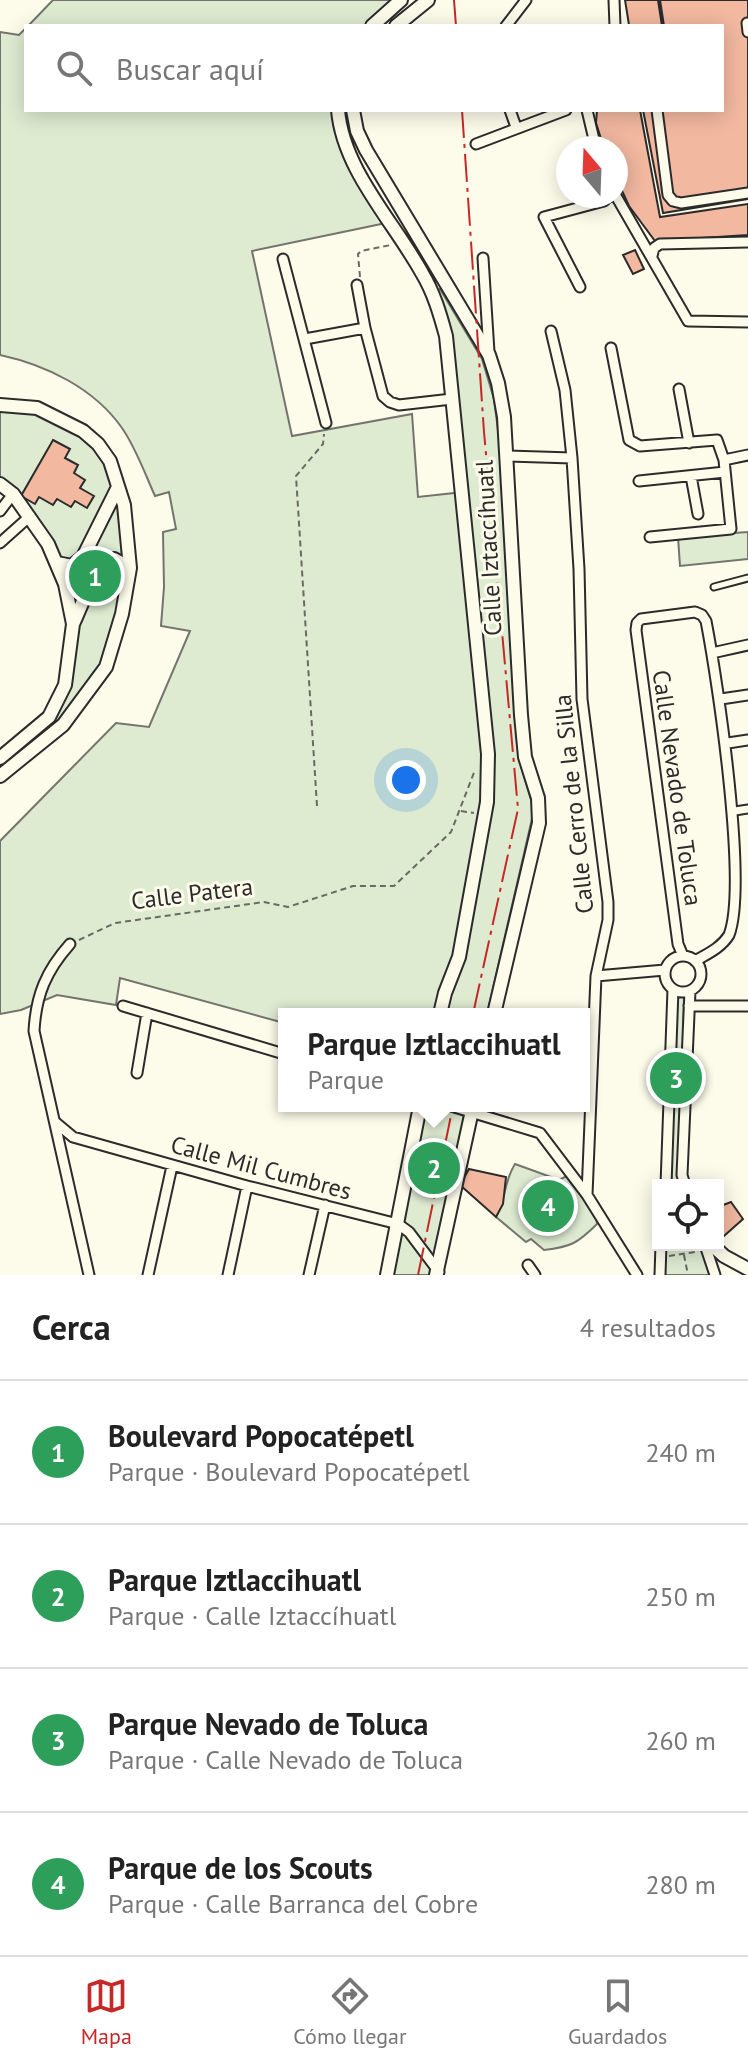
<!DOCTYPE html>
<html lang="es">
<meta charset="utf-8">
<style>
:root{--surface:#fff;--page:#f2f2f2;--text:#222;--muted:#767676;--line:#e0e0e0;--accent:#c62828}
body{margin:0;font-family:"PT Sans",sans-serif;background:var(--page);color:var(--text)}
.controls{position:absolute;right:24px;bottom:24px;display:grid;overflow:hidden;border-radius:0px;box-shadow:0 4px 20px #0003}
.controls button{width:72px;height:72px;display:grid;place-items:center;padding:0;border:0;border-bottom:2px solid var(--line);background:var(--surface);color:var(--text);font:40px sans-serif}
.compass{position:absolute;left:556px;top:136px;width:72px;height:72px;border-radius:50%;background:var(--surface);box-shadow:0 4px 20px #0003;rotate:341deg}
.you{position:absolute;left:406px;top:780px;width:28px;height:28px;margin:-20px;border:6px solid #fff;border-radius:50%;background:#1a73e8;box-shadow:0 0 0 12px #1a73e833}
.badge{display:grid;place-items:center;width:52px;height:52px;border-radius:50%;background:var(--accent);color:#fff;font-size:26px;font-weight:700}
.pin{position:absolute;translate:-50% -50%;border:4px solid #fff;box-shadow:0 2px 8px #0006}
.popup{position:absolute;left:278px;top:1008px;width:312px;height:104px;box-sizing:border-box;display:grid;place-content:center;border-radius:0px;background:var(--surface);filter:drop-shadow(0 2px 6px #0005);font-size:26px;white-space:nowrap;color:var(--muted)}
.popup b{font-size:30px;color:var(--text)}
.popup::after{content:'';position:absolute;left:50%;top:100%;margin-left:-16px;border:16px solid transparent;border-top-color:var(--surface)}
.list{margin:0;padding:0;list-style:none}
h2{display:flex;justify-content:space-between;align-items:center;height:104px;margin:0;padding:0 32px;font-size:34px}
h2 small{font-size:26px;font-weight:400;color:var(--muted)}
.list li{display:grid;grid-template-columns:52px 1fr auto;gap:24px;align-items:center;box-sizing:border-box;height:144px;padding:0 32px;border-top:2px solid var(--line)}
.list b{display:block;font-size:30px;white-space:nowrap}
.list p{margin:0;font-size:26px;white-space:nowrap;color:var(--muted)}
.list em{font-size:26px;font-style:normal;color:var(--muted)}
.icon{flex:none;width:44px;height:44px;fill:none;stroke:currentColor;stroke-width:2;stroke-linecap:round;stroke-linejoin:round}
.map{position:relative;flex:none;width:748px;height:1275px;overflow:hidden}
.search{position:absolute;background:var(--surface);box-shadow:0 4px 20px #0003;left:24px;right:24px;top:24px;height:88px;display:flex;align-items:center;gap:20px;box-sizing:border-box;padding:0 28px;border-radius:0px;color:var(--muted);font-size:30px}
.sheet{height:680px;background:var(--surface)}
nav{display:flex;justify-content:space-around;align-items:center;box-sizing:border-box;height:112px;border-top:2px solid var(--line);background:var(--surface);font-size:22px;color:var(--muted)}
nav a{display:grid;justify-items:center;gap:4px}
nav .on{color:var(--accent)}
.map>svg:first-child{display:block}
.green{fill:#deebd1;stroke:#74746e;stroke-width:2}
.building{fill:#f2b8a0;stroke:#2b2b2b;stroke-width:2}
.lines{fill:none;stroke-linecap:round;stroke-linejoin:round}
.service-casing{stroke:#2b2b2b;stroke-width:9}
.pedestrian-casing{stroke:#2b2b2b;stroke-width:11}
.minor-casing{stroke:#2b2b2b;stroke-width:13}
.tertiary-casing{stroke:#2b2b2b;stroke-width:16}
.path{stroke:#6a6964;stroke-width:2;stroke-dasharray:6 4;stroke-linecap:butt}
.service{stroke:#fdfbea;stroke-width:5}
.pedestrian{stroke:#fdfbea;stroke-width:7}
.minor{stroke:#fdfbea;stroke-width:9}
.tertiary{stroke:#fdfbea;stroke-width:12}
.power{stroke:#c62828;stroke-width:2;stroke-dasharray:28 6 4 6;stroke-linecap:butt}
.labels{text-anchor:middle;stroke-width:6;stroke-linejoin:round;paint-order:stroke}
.street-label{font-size:24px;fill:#2b2b2b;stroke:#fdfbea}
</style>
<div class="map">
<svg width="748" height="1275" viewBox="0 0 748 1275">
<rect width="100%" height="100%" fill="#fdfbea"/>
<path class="green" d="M53,0h340l-29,26h-336z
M26,28v82h309l5,37 46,76 -134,28 40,185 120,-22 6,83 45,-5 -26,-202 3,-1 42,70 12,40 6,47 20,316 14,48 -47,204h-203v9l-164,-45 -4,27 -59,-10 -36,15 -21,4v-173l116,-118 33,4 41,-96 -29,-5 3,-39 -1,-55 13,-3 -7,-37 -14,4c-10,-22 -19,-48 -33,-68 -28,-40 -76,-63 -122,-73v-323l19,3z
M0,405l15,1 67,24 28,31 20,107 -24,99 -43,58 -25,18 27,-58 8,-61 -22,-81 -51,-59z
M748,532v27l-68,7 -2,-29z
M674,994l10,2 -4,180 2,9h-15z
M420,1106h31l21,7 -36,162h-49z
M515,1164l44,16 12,-6 24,33 2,17c-19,19 -26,23 -53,26l-13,-11 -5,3 -30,-25c10,-18 8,-36 19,-53z
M664,1245h36l12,30h-49z"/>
<path class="building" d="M625,0h33l4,26 -33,-1z
M660,0h88v199l-85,14 -20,-103h79v-84h-58z
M597,110h43l20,107 88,-13v31l-93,6 -26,-35 -13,-28v-30h-12l-8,-25z
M635,250l9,19 -11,5 -10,-19z
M53,440l17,9 -5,9 13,7 -4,8 11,7 -5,8 14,8 -7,12 -12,-7 -4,6 -14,-8 -4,6 -14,-8 -4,7 -14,-8z
M469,1169l37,8 -3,27 -7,13 -36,-32z
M731,1202l12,17 -19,17 -6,-5v-24z"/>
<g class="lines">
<defs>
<path id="service" d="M714,587l34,-9"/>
<path id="pedestrian" d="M735,811l13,-2"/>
<path id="minor" d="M614,0l1,26
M747,23l1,9
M506,26l20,-26
M510,110l6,17
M587,110l9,38
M657,110l11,85 5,6 8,2 67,-10
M476,144l90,-34
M616,196l72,125 60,1
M652,256l2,-8 6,-4 88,-2
M483,258l6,94
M283,259l43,164
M357,285l8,43 18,68 7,6 9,3 53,-6
M580,287l-36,-70 60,-16 5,-5
M551,331l14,59 7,68 7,111 3,130 26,203v18l-12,56 -9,219
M305,339l60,-11
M611,348l18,92 11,6 77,-6 7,20 7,69 -81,8
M679,389l10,54
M506,456l66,2
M724,460l24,-5
M691,476l7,38
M639,481l86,-9
M0,511l13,-17
M0,543l29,-26
M712,653l36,-8
M721,699l27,-4
M728,743l20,-3
M70,944c-24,27 -34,51 -36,87l55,244
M683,956l-5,-12 -42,-314 1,-7 4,-4 54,-7 7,3 4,6c12,62 42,264 23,314 -8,13 -22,19 -34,26
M665 974a18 18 0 1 1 36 0a18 18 0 1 1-36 0Z
M596,976l69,-6
M123,1006l161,48
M689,1006h59
M137,1073l10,-60
M451,1106l89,27 47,62 50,80
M55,1122l18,15 174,49 151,38 11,8 30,40
M666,1185l7,-196
M685,1185l-3,-10 8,-184
M705,1245l10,30
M528,1265l7,10
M148,1275l24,-109
M228,1275l19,-89
M309,1275l16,-70
M660,1275l1,-30"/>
<path id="tertiary" d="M372,26l29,-26
M396,26l32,-26
M338,110c5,60 56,112 84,163 12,20 18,41 24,63l42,418 -1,48 -28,155 -14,36 -5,21
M353,110l4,21 9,19 123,205 9,28 6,34 17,298 4,42 13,41 1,25 -45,191
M0,405l37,3 46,23 15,13 12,17 14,44 6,63 -8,46 -16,53 -43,58 -63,51
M0,484l13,10 35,50 17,40 8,40 -8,61 -16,32 -49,41
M57,563l15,3 11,-9 35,-70
M73,624c10,-21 20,-55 41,-65l16,9
M712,1245l12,11 24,13
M387,1275l33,-169
M436,1275l37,-169"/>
</defs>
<use href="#service" class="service-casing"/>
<use href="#pedestrian" class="pedestrian-casing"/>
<use href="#minor" class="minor-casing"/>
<use href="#tertiary" class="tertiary-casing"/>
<path class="path" d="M360,277l-2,-23 3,-3 30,-6
M317,806l-21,-330 27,-32 1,-10
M461,811l13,2
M79,940l36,-17 149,-21 24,5 65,-21h41l57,-54 24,-62
M682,1245l6,30
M669,1256l26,-4"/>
<use href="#service" class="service"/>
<use href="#pedestrian" class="pedestrian"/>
<use href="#minor" class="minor"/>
<use href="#tertiary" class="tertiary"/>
<path class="power" d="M454,0l2,26
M462,110l22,322 34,377 -45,205
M418,1275l35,-169"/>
</g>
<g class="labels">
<g class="street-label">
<text transform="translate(489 548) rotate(-93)" y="8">Calle Iztaccíhuatl</text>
<text transform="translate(677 788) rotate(82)" y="8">Calle Nevado de Toluca</text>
<text transform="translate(574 804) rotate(-96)" y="8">Calle Cerro de la Silla</text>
<text transform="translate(192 894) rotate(-7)" y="8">Calle Patera</text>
<text transform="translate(261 1168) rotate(15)" y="8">Calle Mil Cumbres</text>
</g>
</g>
</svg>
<div class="controls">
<button><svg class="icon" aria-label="locate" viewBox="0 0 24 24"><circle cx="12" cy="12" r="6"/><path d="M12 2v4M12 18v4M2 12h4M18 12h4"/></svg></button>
</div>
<svg class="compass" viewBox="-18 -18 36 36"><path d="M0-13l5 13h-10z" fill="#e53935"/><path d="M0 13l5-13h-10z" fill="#767676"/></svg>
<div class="you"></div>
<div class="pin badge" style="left:95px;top:576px;background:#2e9e5b">1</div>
<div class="pin badge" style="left:434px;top:1168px;background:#2e9e5b">2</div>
<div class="popup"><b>Parque Iztlaccihuatl</b>Parque</div>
<div class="pin badge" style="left:676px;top:1078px;background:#2e9e5b">3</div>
<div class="pin badge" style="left:548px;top:1206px;background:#2e9e5b">4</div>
<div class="search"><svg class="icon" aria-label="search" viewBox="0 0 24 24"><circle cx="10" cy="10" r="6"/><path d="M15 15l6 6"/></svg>Buscar aquí</div>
</div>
<section class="sheet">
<h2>Cerca<small>4 resultados</small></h2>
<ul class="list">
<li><span class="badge" style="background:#2e9e5b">1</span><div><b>Boulevard Popocatépetl</b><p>Parque · Boulevard Popocatépetl</p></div><em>240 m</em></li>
<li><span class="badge" style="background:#2e9e5b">2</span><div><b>Parque Iztlaccihuatl</b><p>Parque · Calle Iztaccíhuatl</p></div><em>250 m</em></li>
<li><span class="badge" style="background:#2e9e5b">3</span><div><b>Parque Nevado de Toluca</b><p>Parque · Calle Nevado de Toluca</p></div><em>260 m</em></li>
<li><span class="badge" style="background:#2e9e5b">4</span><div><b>Parque de los Scouts</b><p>Parque · Calle Barranca del Cobre</p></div><em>280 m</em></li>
</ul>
</section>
<nav>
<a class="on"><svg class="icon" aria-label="map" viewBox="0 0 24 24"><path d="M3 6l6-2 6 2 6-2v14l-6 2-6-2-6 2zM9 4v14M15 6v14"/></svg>Mapa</a>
<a><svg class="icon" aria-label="directions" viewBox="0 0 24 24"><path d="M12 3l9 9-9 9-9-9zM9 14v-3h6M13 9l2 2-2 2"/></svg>Cómo llegar</a>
<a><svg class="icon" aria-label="saved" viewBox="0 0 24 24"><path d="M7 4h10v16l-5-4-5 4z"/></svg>Guardados</a>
</nav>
